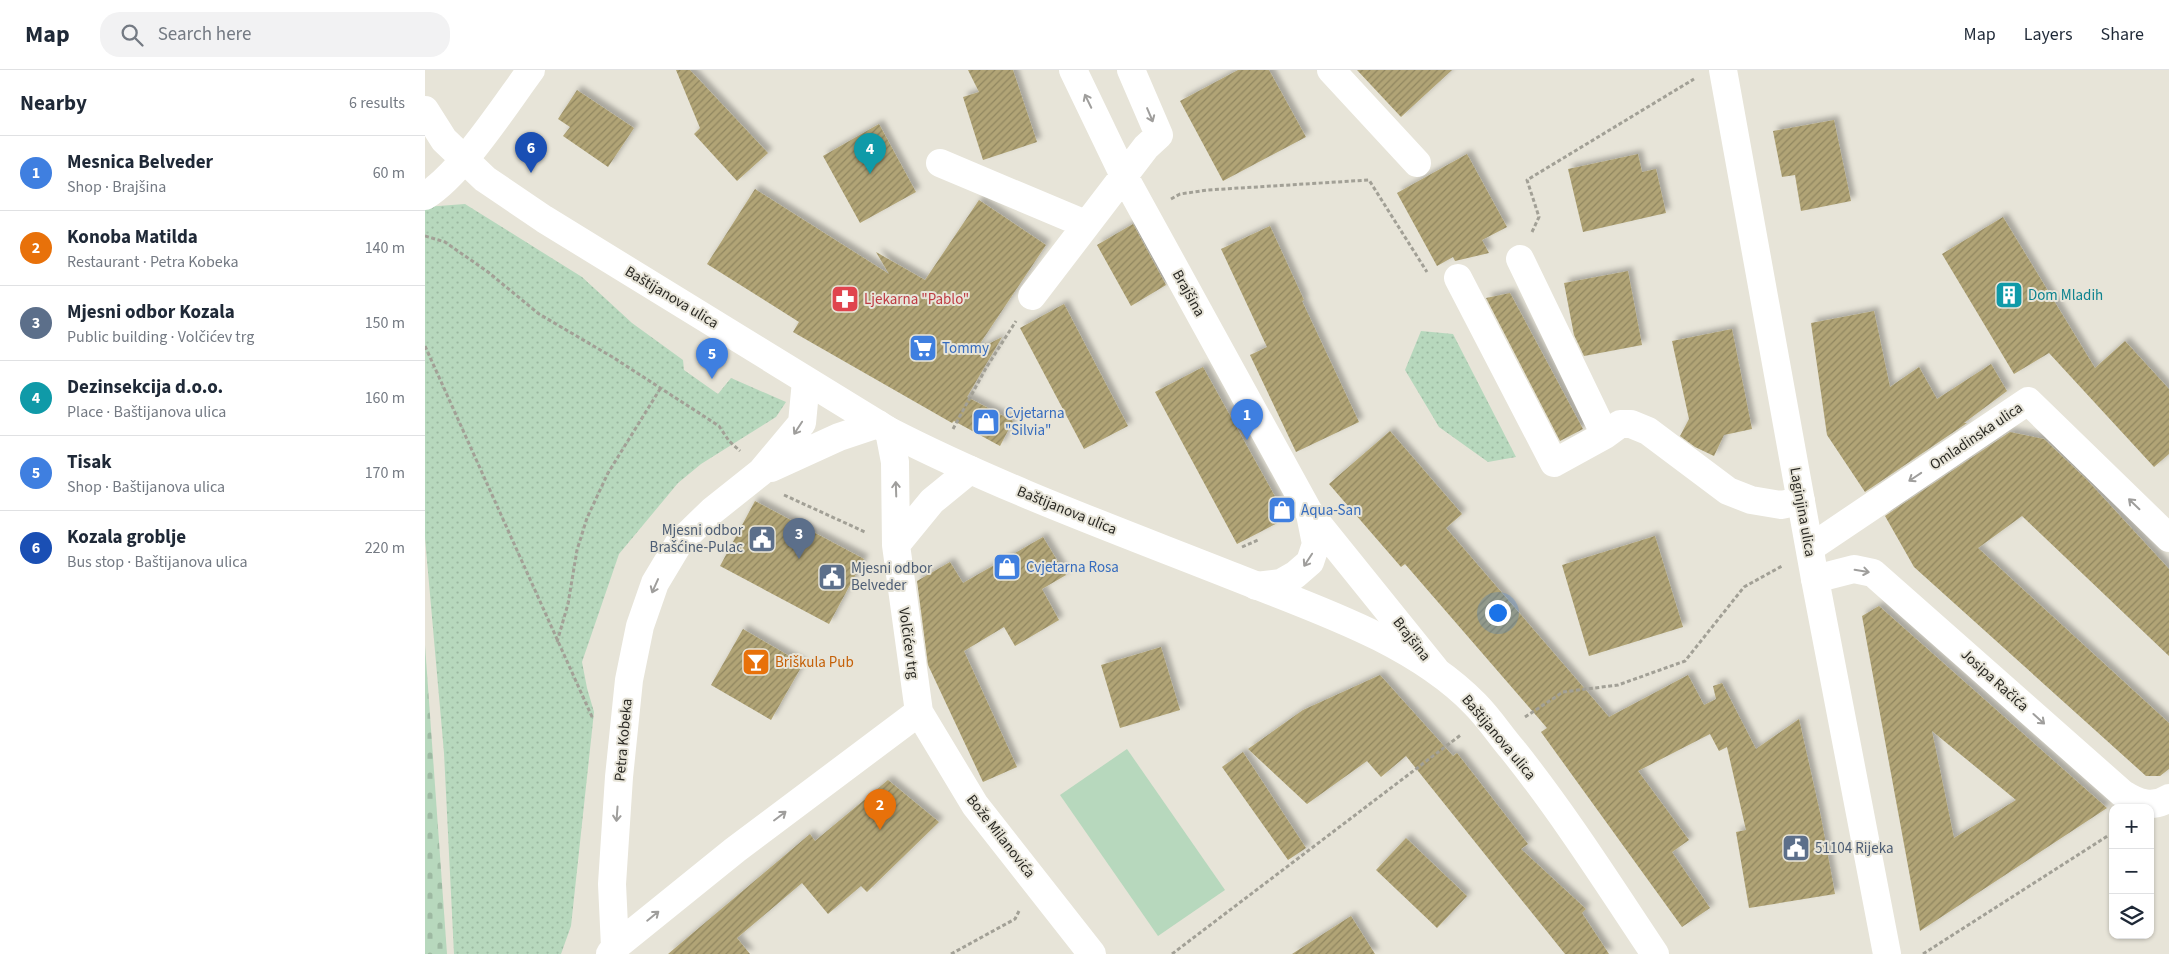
<!DOCTYPE html>
<meta charset="utf-8">
<style>
:root{--surface:#fff;--page:#f2f2f3;--text:#1f2937;--muted:#747a83;--line:#e0e1e3;--accent:#db2777}
body{margin:0;font-family:"Source Sans 3",sans-serif;background:var(--page);color:var(--text)}
.controls{position:absolute;right:15px;bottom:15px;display:grid;overflow:hidden;border-radius:10px;box-shadow:0 1px 4px #0004}
.controls button{width:45px;height:45px;display:grid;place-items:center;padding:0;border:0;border-bottom:1px solid var(--line);background:var(--surface);color:var(--text);font:25px sans-serif}
.you{position:absolute;left:1072px;top:542px;width:18px;height:18px;margin:-12px;border:4px solid #fff;border-radius:50%;background:#1a73e8;box-shadow:0 0 0 8px #1a73e833}
.badge{display:grid;place-items:center;width:32px;height:32px;border-radius:50%;background:var(--accent);color:#fff;font-size:16px;font-weight:700}
.pin{position:absolute;translate:-50% -41px;filter:drop-shadow(0 1px 2px #0008)}
.pin::after{content:'';position:absolute;top:26px;width:18px;height:15px;background:inherit;clip-path:polygon(0 0,100% 0,50% 100%)}
.list{margin:0;padding:0;list-style:none}
h2{display:flex;justify-content:space-between;align-items:center;height:65px;margin:0;padding:0 20px;font-size:21px}
h2 small{font-size:16px;font-weight:400;color:var(--muted)}
.list li{display:grid;grid-template-columns:32px 1fr auto;gap:15px;align-items:center;box-sizing:border-box;height:75px;padding:0 20px;border-top:1px solid var(--line)}
.list b{display:block;font-size:19px;white-space:nowrap}
.list p{margin:0;font-size:16px;white-space:nowrap;color:var(--muted)}
.list em{font-size:16px;font-style:normal;color:var(--muted)}
.icon{flex:none;width:28px;height:28px;fill:none;stroke:currentColor;stroke-width:2;stroke-linecap:round;stroke-linejoin:round}
.map{position:relative;flex:none;width:1744px;height:884px;overflow:hidden}
header{display:flex;align-items:center;gap:30px;box-sizing:border-box;height:70px;padding:0 25px;background:var(--surface);border-bottom:1px solid var(--line)}
header strong{font-size:24px}
nav{display:flex;gap:28px;margin-inline-start:auto;font-size:18px}
.search{width:350px;height:45px;background:var(--page);display:flex;align-items:center;gap:12px;box-sizing:border-box;padding:0 18px;border-radius:20px;color:var(--muted);font-size:19px}
main{display:flex}
aside{flex:1;background:var(--surface)}
.map>svg:first-child{display:block}
.grass{fill:#b7d8bd}
.cemetery{fill:url(#cemetery-stones)}
.park{fill:url(#park-dots)}
.building{fill:url(#building-hatch);fill-rule:evenodd;filter:url(#shadow)}
.lines{fill:none;stroke-linecap:round;stroke-linejoin:round}
.path{stroke:#a2a096;stroke-width:3;stroke-dasharray:4 2.5;stroke-linecap:butt}
.minor{stroke:#fff;stroke-width:28}
.major{stroke:#fff;stroke-width:28}
.oneway{stroke:#9f9e9c}
.labels{text-anchor:middle;stroke-width:4;stroke-linejoin:round;paint-order:stroke}
.street-label{font-size:15px;fill:#292823;stroke:#e7e4d8}
.culture-label{font-size:15px;fill:#0d838f;stroke:#e7e4d8;text-anchor:start}
.health-label{font-size:15px;fill:#be3a42;stroke:#e7e4d8;text-anchor:start}
.shop-label{font-size:15px;fill:#366cbe;stroke:#e7e4d8;text-anchor:start}
.service-label{font-size:15px;fill:#4e5e75;stroke:#e7e4d8;text-anchor:start}
.food-label{font-size:15px;fill:#c56008;stroke:#e7e4d8;text-anchor:start}
</style>
<header>
<strong>Map</strong>
<div class="search"><svg class="icon" aria-label="search" viewBox="0 0 24 24"><circle cx="10" cy="10" r="6"/><path d="M15 15l6 6"/></svg>Search here</div>
<nav><a>Map</a><a>Layers</a><a>Share</a></nav>
</header>
<main>
<aside>
<h2>Nearby<small>6 results</small></h2>
<ul class="list">
<li><span class="badge" style="background:#3f7fe0">1</span><div><b>Mesnica Belveder</b><p>Shop · Brajšina</p></div><em>60 m</em></li>
<li><span class="badge" style="background:#e8710a">2</span><div><b>Konoba Matilda</b><p>Restaurant · Petra Kobeka</p></div><em>140 m</em></li>
<li><span class="badge" style="background:#5c6f8a">3</span><div><b>Mjesni odbor Kozala</b><p>Public building · Volčićev trg</p></div><em>150 m</em></li>
<li><span class="badge" style="background:#0f9aa8">4</span><div><b>Dezinsekcija d.o.o.</b><p>Place · Baštijanova ulica</p></div><em>160 m</em></li>
<li><span class="badge" style="background:#3f7fe0">5</span><div><b>Tisak</b><p>Shop · Baštijanova ulica</p></div><em>170 m</em></li>
<li><span class="badge" style="background:#1a4fb4">6</span><div><b>Kozala groblje</b><p>Bus stop · Baštijanova ulica</p></div><em>220 m</em></li>
</ul>
</aside>
<div class="map">
<svg width="1744" height="884" viewBox="0 0 1744 884">
<defs>
<pattern id="cemetery-stones" width="16" height="16" patternUnits="userSpaceOnUse" patternTransform="scale(1.25)"><rect width="16" height="16" fill="#b7d8bd"/><path d="M2 7V4a2 2 0 0 1 4 0v3zM10 15v-3a2 2 0 0 1 4 0v3z" fill="#9db9a2"/></pattern>
<pattern id="park-dots" width="8" height="8" patternUnits="userSpaceOnUse" patternTransform="scale(1.25)"><rect width="8" height="8" fill="#b7d8bd"/><path d="M2 2h.1M6 6h.1" fill="none" stroke="#9db9a2" stroke-width="1.8" stroke-linecap="round"/></pattern>
<pattern id="building-hatch" width="6" height="6" patternUnits="userSpaceOnUse" patternTransform="scale(1.25)"><rect width="6" height="6" fill="#b1a476"/><path d="M-1 1l2-2M0 6l6-6M5 7l2-2" fill="none" stroke="#908660"/></pattern>
<filter id="shadow"><feDropShadow dx="4.5" dy="-4.5" stdDeviation="2.5" flood-color="#0004"/></filter>
</defs>
<rect width="100%" height="100%" fill="#e7e4d8"/>
<path class="grass" d="M702,679l98,141 -67,46 -98,-141z"/>
<path class="cemetery" d="M0,575l22,309h-22z"/>
<path class="park" d="M40,134l117,73 50,46 51,37 1,10 34,24 13,-16 55,24 -10,15 -75,47 -23,19 -59,71 -37,108 5,26 7,24 -23,214 -10,28h-107l-10,-201 -19,-215v-331z
M996,261l32,3 63,123 -28,5 -49,-35 -34,-57z"/>
<path class="building" d="M251,0h14l78,83 -31,28 -43,-47 6,-6z
M543,0h45l24,72 -54,18 -20,-63 16,-5z
M813,0h31l37,67 -83,44 -43,-80z
M932,0h95l-51,47z
M152,20l57,38 -26,39 -45,-31 7,-9 -12,-8z
M1409,50l17,81 -50,10 -6,-36 -13,2 -9,-46z
M454,54l37,68 -56,31 -37,-67z
M1042,84l40,73 -25,13 7,13 -34,8 -2,-4 -16,9 -40,-73z
M1213,84l4,18 14,-3 10,44 -83,19 -15,-63z
M330,119l134,85 -13,-22 49,28 54,-80 67,45 -71,106 27,-14 -35,60 46,24 -13,25 -46,-25 -2,2 -159,-91 6,-10 -92,-58z
M1578,147l92,151 30,-27 44,48v65l-15,13 -105,-114 -35,21 -72,-120z
M708,154l33,61 -35,21 -34,-61z
M845,156l34,74 -2,1 57,121 -63,30 -46,-97 17,-8 -46,-98z
M1203,201l14,74 -58,11 -10,-21 -10,-52z
M1085,223l73,136 -23,12 -74,-143z
M639,234l64,122 -44,23 -64,-121z
M1449,241l16,76 29,-20 18,32 54,-35 16,27 -43,32h3l-102,69 -38,-57 -16,-112z
M1307,259l20,100 -28,6 -10,21 -19,-9 -15,-11 9,-17 -17,-78z
M778,297l84,151 -50,26 -82,-152z
M965,361l72,83 -16,14 163,189 79,-42 16,30 12,-6 -3,-13 9,-3 34,66 43,-30 22,98 14,77 -86,14 -13,-76 10,-2 -19,-83 -8,4 -9,-17 -72,37 51,69 -17,12 38,56 -28,19 -141,-195 6,-4 -142,-164 -4,3 -72,-83z
M1585,362l34,7 43,41 82,89v87l-147,-140 -44,32 191,175v46l-9,7h-14l-232,-209 -29,-51z
M330,431l109,58 -35,65 -109,-58z
M1230,466l28,91 -94,29 -27,-91z
M618,467l23,38 -24,14 17,31 -44,26 -11,-19 -40,24 53,116 -34,15 -55,-117 -11,-84 33,-19 13,21z
M1454,536l228,202 -187,123 -58,-315zM1507,661l84,69 -62,38z
M318,559l60,35 -32,56 -60,-35z
M736,577l19,63 -60,18 -19,-63z
M955,605l73,81 4,-3 71,91 -7,5 65,60 -4,4 27,41h-44l-159,-198 -25,21 -14,-16 -60,43 -59,-55 55,-39z
M818,682l63,96 -18,12 -66,-93z
M463,710l51,42 -72,70 -6,-6 -33,28 -26,-31 -65,55 13,16h-82l142,-120 5,7z
M981,768l61,58 -30,32 -61,-58z
M926,846l24,38h-83z"/>
<g class="lines">
<path class="path" d="M746,129l9,-5 28,-4 161,-10 58,92
M1107,162l7,-15 -12,-37 167,-101
M0,166l20,6 43,30 51,42 75,44 105,68 10,15 11,10
M0,276l168,373
M528,359l33,-61 30,-47
M359,425l81,37
M817,477l16,-7
M132,572l11,-38 9,-54 10,-32 21,-45 52,-84
M1100,647l38,-25 55,-7 67,-24 59,-74 38,-21
M526,884l64,-35 4,-8
M747,884l290,-220
M1498,884l186,-119"/>
<path class="minor" d="M648,0l51,106 186,338 125,155
M906,0l86,93
M515,93l145,61
M0,126c36,-22 80,-91 106,-126
M1095,189l85,176
M1033,208l96,185 51,-28 15,-11h11l17,7 80,60 23,9 30,5 20,-4
M607,226l114,-149 13,-12 -28,-65
M464,361l6,31 1,83 23,167 56,93 117,149
M346,398l68,-31 39,-13
M471,475l36,-44 38,-31
M1385,478l218,-147 141,137
M1390,509l39,-10 19,4 249,220c16,10 30,16 47,5
M831,516l25,-3 14,-8 15,-13 6,-18 -6,-30
M190,877l-3,-63 7,-107 10,-97 11,-54 15,-43 24,-40 33,-32 49,-39 41,-49 4,-42
M185,884l5,-7 120,-97 184,-138"/>
<path class="major" d="M1298,0l92,509 72,375
M0,40l19,30 41,39 59,40 345,212c111,57 230,100 346,146 80,32 179,64 240,127 14,14 25,31 37,45 52,65 97,136 143,205"/>
</g>
<defs><path id="oneway-shaft" d="M-6 0H5M1.5-3L5.5 0L1.5 3" fill="none" stroke-width="1.6" stroke-linecap="round" stroke-linejoin="round" transform="scale(1.25)"/></defs>
<g class="oneway">
<use href="#oneway-shaft" transform="translate(663 31) rotate(-116)"/>
<use href="#oneway-shaft" transform="translate(725 45) rotate(67)"/>
<use href="#oneway-shaft" transform="translate(373 358) rotate(123)"/>
<use href="#oneway-shaft" transform="translate(1490 407) rotate(146)"/>
<use href="#oneway-shaft" transform="translate(471 419) rotate(-92)"/>
<use href="#oneway-shaft" transform="translate(1709 434) rotate(-136)"/>
<use href="#oneway-shaft" transform="translate(883 490) rotate(123)"/>
<use href="#oneway-shaft" transform="translate(1437 501) rotate(9)"/>
<use href="#oneway-shaft" transform="translate(230 516) rotate(114)"/>
<use href="#oneway-shaft" transform="translate(1614 649) rotate(42)"/>
<use href="#oneway-shaft" transform="translate(192 744) rotate(94)"/>
<use href="#oneway-shaft" transform="translate(355 746) rotate(-37)"/>
<use href="#oneway-shaft" transform="translate(228 846) rotate(-39)"/>
</g>
<defs>
<symbol id="building-square" viewBox="-11 -11 22 22"><rect x="-9" y="-9" width="18" height="18" rx="4" fill="#0f9aa8" stroke="#e7e4d8"/><path d="M-4-6H4V6H1V3H-1V6H-4ZM-2.5-4.3h1.7v1.8h-1.7ZM.8-4.3h1.7v1.8H.8ZM-2.5-1h1.7V.8h-1.7ZM.8-1h1.7V.8H.8Z" fill="#fff"/></symbol>
<symbol id="pharmacy-square" viewBox="-11 -11 22 22"><rect x="-9" y="-9" width="18" height="18" rx="4" fill="#e0444e" stroke="#e7e4d8"/><path d="M-2-6h4v4h4v4h-4v4h-4v-4h-4v-4h4Z" fill="#fff"/></symbol>
<symbol id="supermarket-square" viewBox="-11 -11 22 22"><rect x="-9" y="-9" width="18" height="18" rx="4" fill="#3f7fe0" stroke="#e7e4d8"/><path d="M-6-5.5h2.5l.6 2H6L4.5 2H-2.5L-4.4-4H-6ZM-1.5 3.2a1.3 1.3 0 1 0 .1 0ZM3 3.2a1.3 1.3 0 1 0 .1 0Z" fill="#fff"/></symbol>
<symbol id="shop-square" viewBox="-11 -11 22 22"><rect x="-9" y="-9" width="18" height="18" rx="4" fill="#3f7fe0" stroke="#e7e4d8"/><path d="M-5-2.5h2.3a2.7 3.5 0 0 1 5.4 0H5L5.5 6h-11ZM-1.5-2.5h3a1.5 2.3 0 0 0-3 0Z" fill="#fff"/></symbol>
<symbol id="civic-square" viewBox="-11 -11 22 22"><rect x="-9" y="-9" width="18" height="18" rx="4" fill="#5c6f8a" stroke="#e7e4d8"/><path d="M-.6-6.5H3V-4.5H.6V-3L4-1V1h2V6H-6V1h2V-1L-.6-3ZM-1.2 2.5V6h2.4V2.5Z" fill="#fff"/></symbol>
<symbol id="bar-square" viewBox="-11 -11 22 22"><rect x="-9" y="-9" width="18" height="18" rx="4" fill="#e8710a" stroke="#e7e4d8"/><path d="M-6-5H6L.8 .8V4.5H3.5V6h-7V4.5H-.8V.8Z" fill="#fff"/></symbol>
</defs>
<g fill-rule="evenodd">
<use href="#building-square" x="1568" y="209" width="32" height="32"/>
<use href="#pharmacy-square" x="404" y="213" width="32" height="32"/>
<use href="#supermarket-square" x="482" y="262" width="32" height="32"/>
<use href="#shop-square" x="545" y="336" width="32" height="32"/>
<use href="#shop-square" x="841" y="424" width="32" height="32"/>
<use href="#civic-square" x="321" y="453" width="32" height="32"/>
<use href="#shop-square" x="566" y="481" width="32" height="32"/>
<use href="#civic-square" x="391" y="491" width="32" height="32"/>
<use href="#bar-square" x="315" y="576" width="32" height="32"/>
<use href="#civic-square" x="1355" y="762" width="32" height="32"/>
</g>
<g class="labels">
<g class="street-label">
<text transform="translate(764 223) rotate(61)" y="5">Brajšina</text>
<text transform="translate(247 227) rotate(31)" y="5">Baštijanova ulica</text>
<text transform="translate(1551 366) rotate(-34)" y="5">Omladinska ulica</text>
<text transform="translate(642 440) rotate(22)" y="5">Baštijanova ulica</text>
<text transform="translate(1378 442) rotate(80)" y="5">Laginjina ulica</text>
<text transform="translate(987 569) rotate(52)" y="5">Brajšina</text>
<text transform="translate(484 573) rotate(82)" y="5">Volčićev trg</text>
<text transform="translate(1570 610) rotate(42)" y="5">Josipa Račića</text>
<text transform="translate(1074 667) rotate(50)" y="5">Baštijanova ulica</text>
<text transform="translate(198 670) rotate(-85)" y="5">Petra Kobeka</text>
<text transform="translate(576 766) rotate(52)" y="5">Bože Milanovića</text>
</g>
<g class="culture-label">
<text x="1603" y="230">Dom Mladih</text>
</g>
<g class="health-label">
<text x="439" y="234">Ljekarna "Pablo"</text>
</g>
<g class="shop-label">
<text x="517" y="283">Tommy</text>
<text x="580" y="348">Cvjetarna<tspan x="580" dy="17">"Silvia"</tspan></text>
<text x="876" y="445">Aqua-San</text>
<text x="601" y="502">Cvjetarna Rosa</text>
</g>
<g class="service-label">
<text x="318" y="465" text-anchor="end">Mjesni odbor<tspan x="318" dy="17">Brašćine-Pulac</tspan></text>
<text x="426" y="503">Mjesni odbor<tspan x="426" dy="17">Belveder</tspan></text>
<text x="1390" y="783">51104 Rijeka</text>
</g>
<g class="food-label">
<text x="350" y="597">Briškula Pub</text>
</g>
</g>
</svg>
<div class="controls">
<button>+</button>
<button>−</button>
<button><svg class="icon" aria-label="layers" viewBox="0 0 24 24"><path d="M12 4l9 5-9 5-9-5zM3 14l9 5 9-5"/></svg></button>
</div>
<div class="you"></div>
<div class="pin badge" style="left:822px;top:370px;background:#3f7fe0">1</div>
<div class="pin badge" style="left:455px;top:760px;background:#e8710a">2</div>
<div class="pin badge" style="left:374px;top:489px;background:#5c6f8a">3</div>
<div class="pin badge" style="left:445px;top:104px;background:#0f9aa8">4</div>
<div class="pin badge" style="left:287px;top:309px;background:#3f7fe0">5</div>
<div class="pin badge" style="left:106px;top:103px;background:#1a4fb4">6</div>
</div>
</main>
